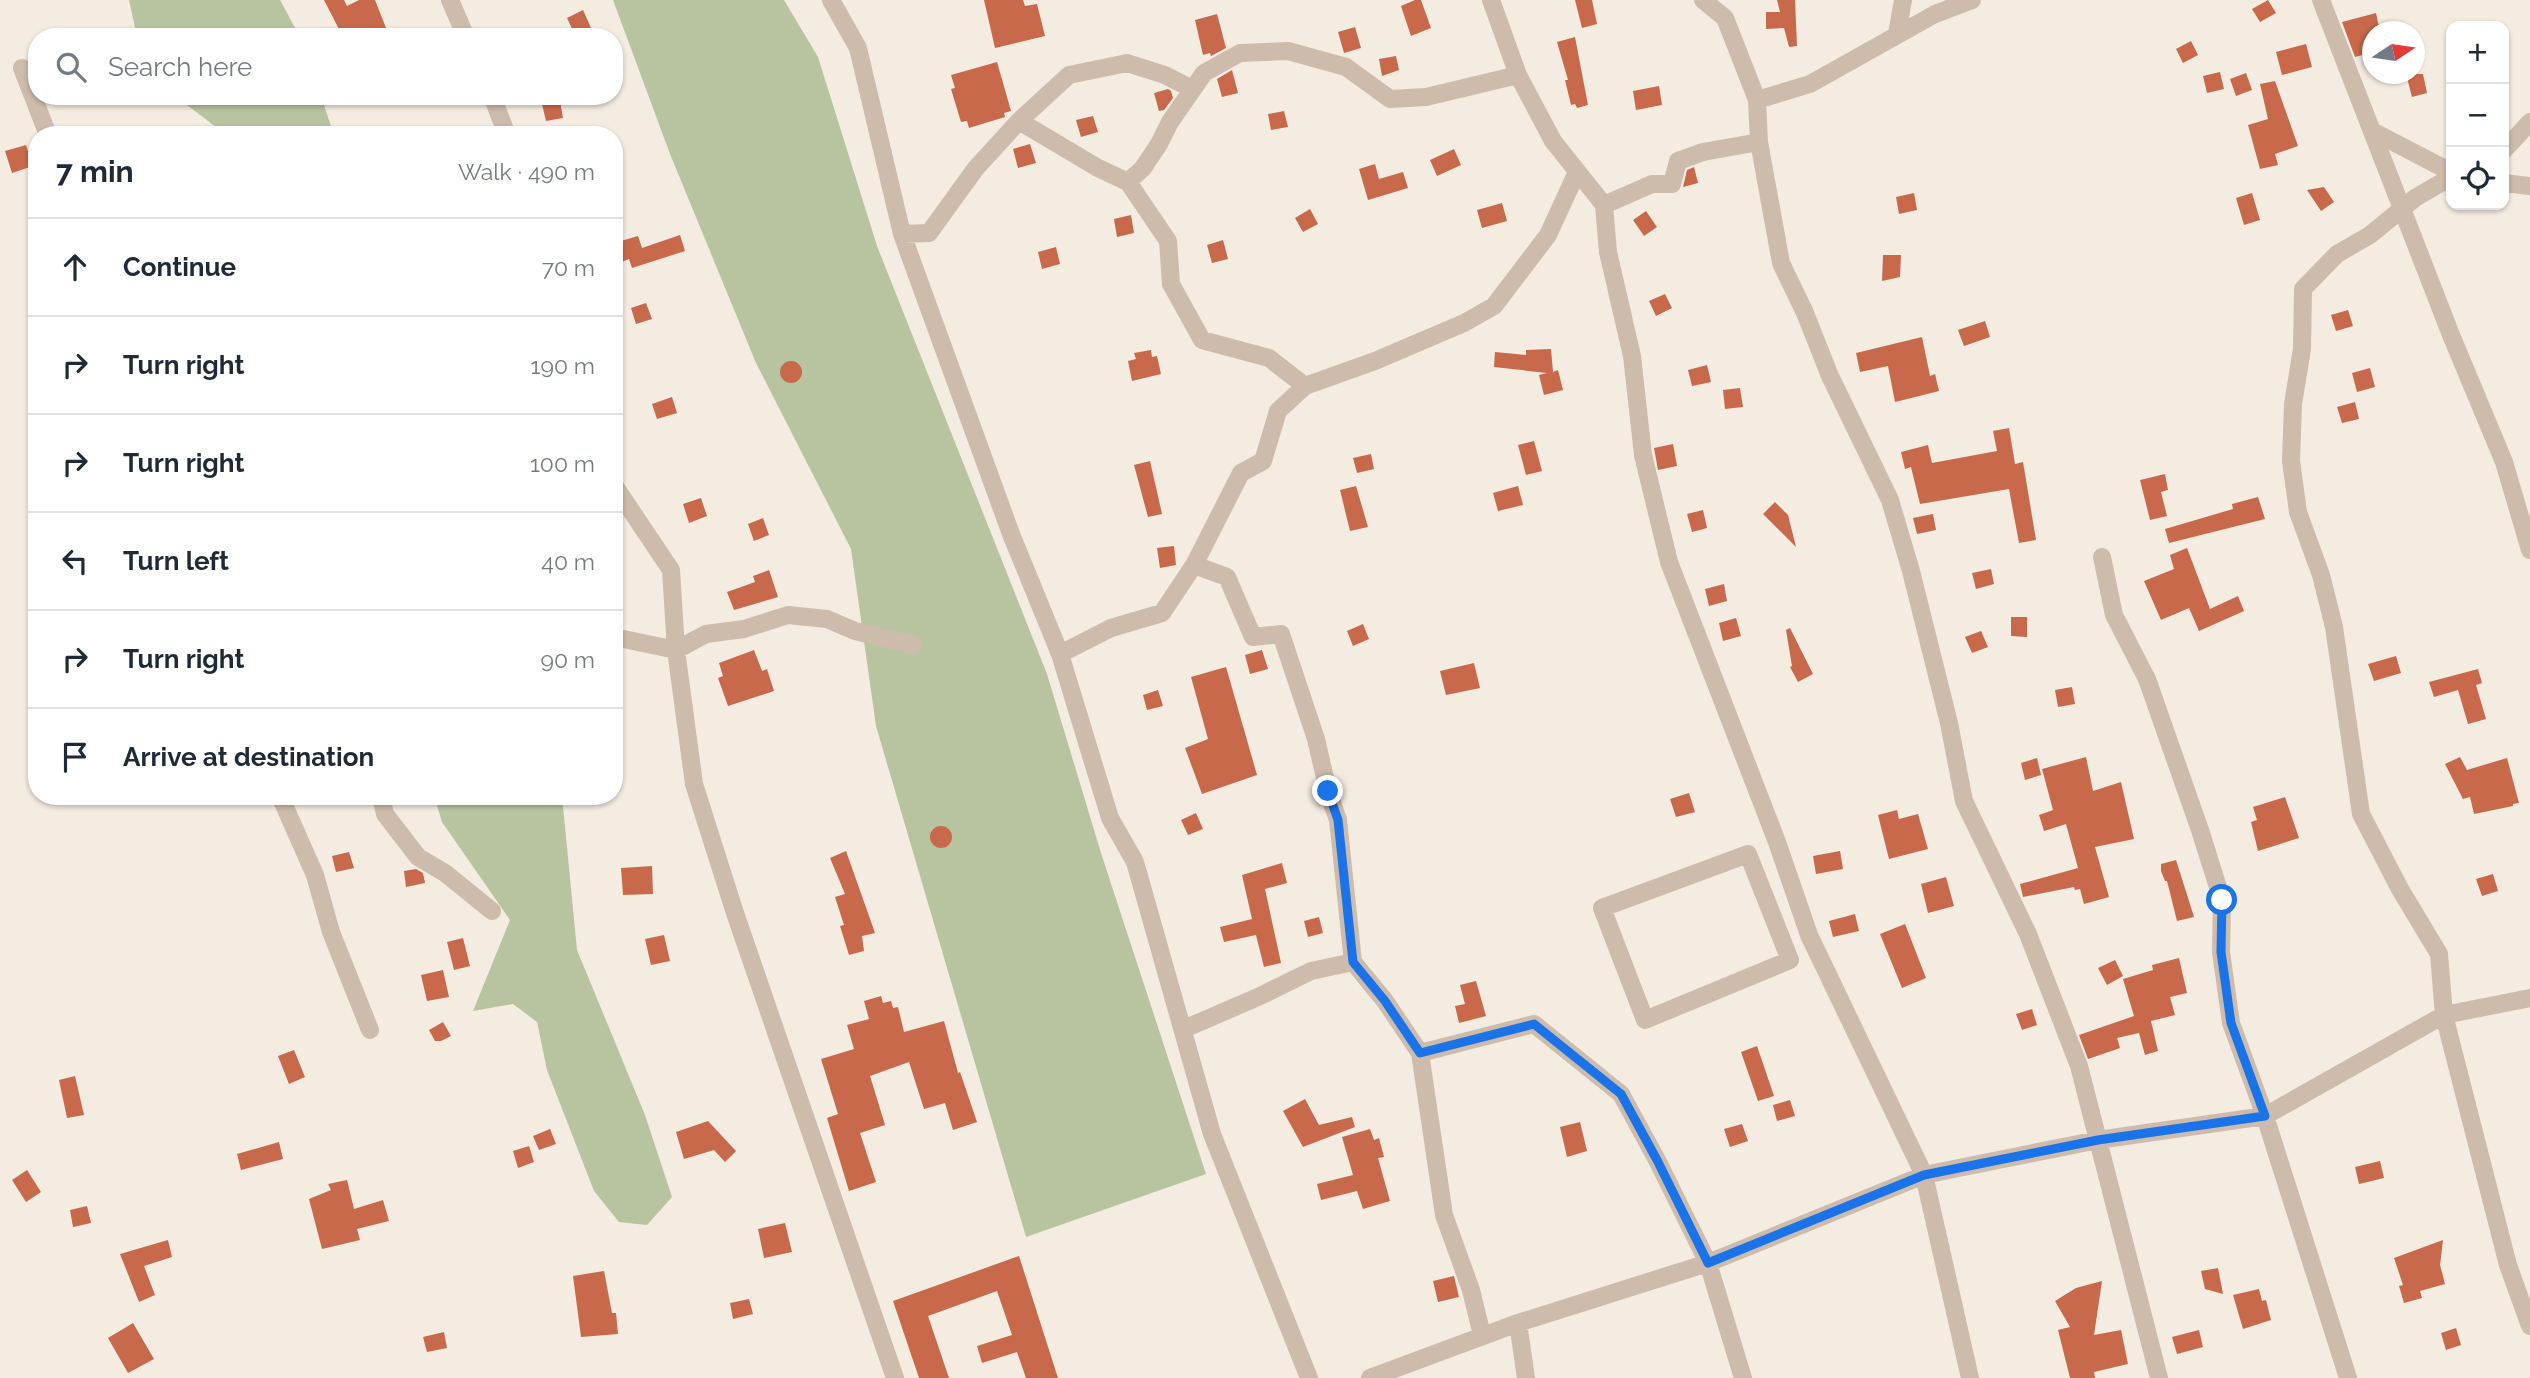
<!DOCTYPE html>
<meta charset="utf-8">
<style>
:root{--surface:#fff;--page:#f2f2f3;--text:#1f2937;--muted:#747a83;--line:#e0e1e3}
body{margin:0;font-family:Raleway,sans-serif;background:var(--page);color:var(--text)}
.controls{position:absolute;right:21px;top:21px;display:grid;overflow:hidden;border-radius:14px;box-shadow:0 2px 5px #0004}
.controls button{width:63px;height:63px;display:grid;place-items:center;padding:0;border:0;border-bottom:2px solid var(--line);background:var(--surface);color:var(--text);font:35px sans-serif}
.compass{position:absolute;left:2362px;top:21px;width:63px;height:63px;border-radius:50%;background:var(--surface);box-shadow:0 2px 5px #0004;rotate:77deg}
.stop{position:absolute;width:21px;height:21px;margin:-16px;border:5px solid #1a73e8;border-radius:50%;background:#fff}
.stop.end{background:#1a73e8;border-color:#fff;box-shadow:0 2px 7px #0008}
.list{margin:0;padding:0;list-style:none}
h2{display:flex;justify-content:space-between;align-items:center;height:91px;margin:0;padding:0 28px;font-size:30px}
h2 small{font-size:23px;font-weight:400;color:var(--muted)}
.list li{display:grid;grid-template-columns:46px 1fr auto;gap:21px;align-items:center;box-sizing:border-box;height:98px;padding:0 28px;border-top:2px solid var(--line)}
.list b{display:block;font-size:26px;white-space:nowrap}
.list em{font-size:23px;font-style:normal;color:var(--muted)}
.icon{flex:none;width:38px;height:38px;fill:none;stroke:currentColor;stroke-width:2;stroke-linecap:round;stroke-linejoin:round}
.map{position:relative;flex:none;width:2530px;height:1378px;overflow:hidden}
.search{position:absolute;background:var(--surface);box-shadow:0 2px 5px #0004;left:28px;top:28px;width:595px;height:77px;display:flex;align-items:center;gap:18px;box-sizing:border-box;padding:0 24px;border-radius:28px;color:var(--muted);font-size:26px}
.panel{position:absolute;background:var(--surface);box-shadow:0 2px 5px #0004;left:28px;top:126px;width:595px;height:679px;border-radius:28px}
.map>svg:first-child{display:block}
.green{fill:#b8c4a0}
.building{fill:#c8694b}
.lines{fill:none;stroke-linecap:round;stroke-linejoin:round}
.minor{stroke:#cdbbac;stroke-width:18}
.route{stroke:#1a73e8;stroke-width:9}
</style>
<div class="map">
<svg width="2530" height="1378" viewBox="0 0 2530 1378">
<rect width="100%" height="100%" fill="#f4ebe1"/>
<path class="green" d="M129,0h151l20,37h-163z
M613,0h171l34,57 59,189 170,428 54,179 105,321 -180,63 -150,-511 -25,-177 -95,-186 -86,-209z
M175,96h146l13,39h-114l-4,-8z
M434,796h128l15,154 68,165 27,82 -25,28 -28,-3 -25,-31 -47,-121 -10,-48 -24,-18 -40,7 37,-91 -68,-98z"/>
<path class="building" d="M324,0h20l3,6 12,-6h16l13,33 -11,4h-34z
M984,0h39l2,6 12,-2 8,32 -50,12z
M1415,0h6l10,28 -20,8 -10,-30z
M1575,0h17l5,24 -15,4z
M1777,0h18l2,46 -8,1 -5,-19 -18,1v-17h14z
M2268,0l8,13 -16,9 -8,-13z
M583,10l8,18 -16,7 -8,-17z
M2376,13l4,19h-8v12l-4,1 2,8 -15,4 -13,-35z
M1217,14l9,34 -15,8 -1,-3 -7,2 -8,-35z
M1355,27l6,21 -17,5 -6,-21z
M1575,37l13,68 -11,3 -2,-4 -4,1 -6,-25h3l-11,-38z
M2191,41l7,14 -15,8 -7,-14z
M2306,44l6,23 -30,8 -6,-23z
M1396,56l3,14 -17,6 -3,-17z
M997,62l14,49 -7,2 1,4 -36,11 -2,-7 -6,1 -10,-33 4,-1 -4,-13z
M1232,70l6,23 -16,4 -5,-18z
M2220,72l4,17 -17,4 -4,-17z
M2246,73l6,17 -16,6 -6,-17z
M2406,74h17l4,19 -15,4z
M2275,81l23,65 -23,8 3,11 -18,4 -12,-44 20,-6 -8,-35z
M1659,86l3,19 -26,5 -3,-19z
M1168,89l3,2 2,7 -9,12 -5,1 -5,-18z
M560,101l3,17 -17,3 -4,-17z
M1284,111l4,16 -17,3 -3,-16z
M1093,116l5,16 -17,5 -5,-17z
M1030,144l6,19 -18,5 -5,-19z
M26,145l7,21 -21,7 -7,-22z
M1454,149l7,16 -24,11 -7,-16z
M1375,164l4,15 24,-7 5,16 -40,12 -9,-31z
M1694,167l4,16 -15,4 4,-17z
M2324,187l10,15 -13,9 -14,-21z
M1914,193l3,17 -18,4 -3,-17z
M2252,193l8,27 -16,5 -8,-27z
M1502,203l5,18 -25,7 -5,-18z
M1310,209l8,15 -15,8 -8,-14z
M1646,211l11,16 -13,9 -11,-16z
M1131,215l3,18 -17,4 -3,-18z
M680,235l5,16 -53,17 -3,-9 -10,4 -5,-17v-3l24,-7 4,12z
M1223,240l5,19 -16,4 -5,-18z
M1056,247l4,17 -18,5 -4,-17z
M1883,255h18l-1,22 -18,4z
M1665,294l7,14 -16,8 -7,-15z
M646,303l6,16 -16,5 -5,-16z
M2348,310l5,16 -17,5 -5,-16z
M1985,321l5,16 -26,9 -6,-16z
M1922,337l8,39 5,-2 4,17 -44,11 -7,-36 -28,6 -4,-19z
M1551,349l2,23 5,-2 5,20 -19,5 -5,-20 8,-2 -53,-6 1,-15 31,3v-5z
M1151,350l1,7 5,-1 4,18 -29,7 -4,-20 8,-2 -2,-6z
M780 372a11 11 0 1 1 22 0a11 11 0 1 1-22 0Z
M1707,365l4,17 -19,4 -4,-16z
M2370,368l5,19 -18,5 -5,-19z
M1740,388l3,19 -18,2 -2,-19z
M672,397l5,16 -20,6 -5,-15z
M2355,402l4,17 -17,4 -5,-16z
M2009,428l6,36 8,-2 13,78 -17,3 -10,-54 -89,15 -9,-37 -6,2 -4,-17 27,-7 4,18 65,-12 -4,-20z
M1534,441l8,30 -16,4 -8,-30z
M1673,444l4,22 -19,4 -4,-22z
M1371,454l3,15 -17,4 -4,-15z
M1150,461l12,53 -14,3 -14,-52z
M2165,474l3,16 -7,2 6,24 -17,4 -10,-40z
M1356,486l12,41 -18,4 -10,-41z
M1518,486l5,19 -25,6 -5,-18z
M2258,497l7,22 -96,24 -4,-14 68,-20 -1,-5z
M701,498l6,18 -18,7 -6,-19z
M1775,502l13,13 8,32 -33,-33z
M1703,510l4,18 -15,4 -5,-18z
M1933,514l3,16 -19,4 -4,-16z
M763,518l6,17 -15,6 -6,-17z
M1174,546l2,19 -16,3 -3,-20z
M2187,548l23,61 28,-13 6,15 -45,20 -10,-23 -28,12 -17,-39 30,-12 -4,-14z
M1991,569l3,15 -18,5 -4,-16z
M769,570l9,27 -44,13 -7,-18 28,-10 -2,-6z
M1724,584l3,17 -18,5 -4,-17z
M2011,617h16v20l-16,-1z
M1736,618l5,18 -18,5 -4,-18z
M1363,624l6,15 -16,7 -6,-15z
M1790,628l23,46 -15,8 -8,-15 2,-1 -6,-36z
M1981,631l7,16 -16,6 -7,-16z
M754,650l8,21 5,-2 7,22 -46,15 -10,-28 5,-2 -4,-13z
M1262,650l6,19 -18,5 -5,-19z
M2396,656l5,17 -27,8 -6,-17z
M1474,663l6,25 -34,7 -6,-24z
M1226,667l31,108 -55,19 -17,-46 23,-9 -17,-62z
M2478,669l4,14 -6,2 10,34 -18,5 -10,-34 -24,7 -5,-15z
M2072,687l3,17 -17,3 -3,-17z
M1158,690l5,16 -16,4 -4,-15z
M2086,757l7,34 28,-9 13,57 -39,8 14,50 -25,7 -4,-15 -5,1 -1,-3 -51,10 -3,-13 58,-16 -12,-44 -22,7 -5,-16 14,-5 -11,-41z
M2460,757l7,13 40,-12 12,45 -6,1v2l-39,8 -4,-17 -7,2 -18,-35z
M2037,758l4,17 -16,5 -4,-17z
M1689,793l6,19 -19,5 -6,-18z
M2285,797l14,41 -41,13 -7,-29 6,-2 -4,-13z
M1897,810l2,9 19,-5 10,35 -39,10 -11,-44z
M1196,813l7,16 -15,6 -7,-15z
M930 837a11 11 0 1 1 22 0a11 11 0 1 1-22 0Z
M846,851l29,82 -13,3 2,15 -15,4 -9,-29 4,-1 -9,-28 10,-3 -15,-36z
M1840,851l3,18 -27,5 -3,-18z
M349,852l5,16 -18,4 -4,-16z
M2176,860l18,57 -17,4 -10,-40h-2l-4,-10v-7z
M1282,863l5,20 -22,6 16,74 -17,4 -8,-32 -32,7 -4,-15 32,-8 -10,-44z
M652,866l1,28 -30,1 -2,-27z
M416,869l7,4 2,10 -19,4 -2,-16z
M2493,874l5,17 -16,5 -6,-17z
M1946,877l8,29 -26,7 -7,-29z
M1855,914l4,17 -26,6 -4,-16z
M1319,917l4,16 -15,4 -4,-16z
M1905,924l21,54 -24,10 -22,-54z
M664,935l6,26 -19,4 -6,-26z
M463,938l7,28 -16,4 -7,-28z
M2179,958l8,35 -17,4 5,18 -24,6 7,30 -13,4 -6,-22 -22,5 3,10 -32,11 -9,-24 55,-19 -11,-37 30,-9 -1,-5z
M2115,960l8,16 -16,9 -9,-17z
M443,970l6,27 -22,4 -6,-26z
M1476,981l10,35 -27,7 -4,-17 10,-2 -5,-19z
M881,996l2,7 8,-2 2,7 5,-1 6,25 40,-11 14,52 2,-1 17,50 -24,8 -8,-27 -21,6 -15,-47 -39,14 15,49 -25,8 16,49 -27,9 -22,-73 11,-4 -17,-55 33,-10 -7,-24 22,-6 -5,-18z
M2032,1009l5,16 -15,5 -6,-16z
M443,1022l8,14 -10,5h-6l-6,-11z
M1757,1046l17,50 -16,5 -17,-49z
M294,1050l11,27 -16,7 -11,-28z
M75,1076l9,39 -17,3 -8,-38z
M1305,1099l14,26 33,-8 3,10 -52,20 -20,-36z
M1790,1100l5,16 -18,5 -4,-16z
M708,1121l28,30 -11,11 -11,-12 -30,9 -8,-27z
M1580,1122l7,29 -20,6 -7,-30z
M1742,1124l6,17 -18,6 -6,-18z
M550,1129l6,15 -17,6 -6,-14z
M1370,1129l4,11 5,-2 5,19 -6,1 12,43 -27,8 -6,-18 -36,9 -4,-16 36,-9 -11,-38z
M279,1142l4,17 -42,11 -4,-16z
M529,1146l5,16 -16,6 -5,-17z
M2380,1161l4,17 -25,6 -4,-17z
M27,1170l14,22 -15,10 -14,-22z
M347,1180l7,29 29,-9 6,21 -32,8 3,11 -38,9 -13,-50 22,-9 -3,-6z
M87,1206l4,17 -18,4 -3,-17z
M785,1223l7,29 -28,6 -6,-29z
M168,1240l4,17 -28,9 11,29 -16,7 -19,-48z
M2443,1240l-3,25 5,19 -25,7 2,7 -18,5 -5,-17 4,-1 -9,-27z
M1019,1256l39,122h-32l-9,-26 -35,11 -5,-17 35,-11 -15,-44 -69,25 21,62h-30l-26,-77z
M2218,1268l5,26 -18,-5 -4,-18z
M604,1271l8,42h4l2,21 -37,3 -8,-61z
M1454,1276l5,21 -21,5 -5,-21z
M2102,1281l-8,54 27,-5 7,34 -34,8 1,6h-25l-12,-48 12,-3 -15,-26 21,-13z
M2259,1289l3,12 4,-1 5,20 -28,9 -10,-34z
M749,1299l4,15 -20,5 -3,-16z
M133,1323l21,36 -26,14 -20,-35z
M2456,1328l5,17 -15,5 -5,-17z
M2199,1330l4,17 -26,7 -5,-17z
M444,1332l3,16 -20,4 -4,-15z"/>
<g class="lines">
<path class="minor" d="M450,0l16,37
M831,0l27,48 44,186 109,300 49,120 50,164 25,44 77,272 97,244
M1491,0l27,75 35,66 51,64 4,47 24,104 11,99 26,107 108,280 32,93 115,240 46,203
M1703,0l22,18 32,82 2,42 22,121 24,50 25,63 60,124 21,71 38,152 15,78 64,133 51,132 80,312
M2321,0l130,335 53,127 26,88
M1897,34l6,-34
M22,68l26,67
M492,96l15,39
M1757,100l53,-16 125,-70 37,-14
M1019,121l50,-46 58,-12 38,12 27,14
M2372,131l79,41
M2504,150l26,-28
M2451,177l-36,21 -45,37 -33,19 -34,35 -1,60 -9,55 -2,57 7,51 23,63 13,52 27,187 39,75 39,65 5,61 64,250 22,61
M1128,182l15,-14 16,-24 11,-22 34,-49 36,-20 48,-2 58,16 44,32 36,-2 92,-22
M2504,183l26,3
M1604,205l48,-21h20l6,-23 25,-9 56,-10
M902,234l27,-1 47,-65 43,-47 79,47 30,14 40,59 3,43 31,56 67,18 36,28 70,-25 89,-38 30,-17 54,-71 29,-63
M614,485l57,85 5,80 18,134 41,129 160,465
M2102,557l12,58 33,64 53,151 22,70 -1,52 10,71 34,93 83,262
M1194,565l33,12 26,60 28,-3 35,105 12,52 10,29 15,142 32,39 35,52 24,162 27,75 11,45
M614,637l62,13 30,-16 38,-5 44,-14 39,4 28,12 58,14
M1060,654l51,-26 51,-15 32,-48 47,-92 22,-12 15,-50 27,-25
M280,796l35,79 16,57 39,98
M381,796l4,18 33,43 27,16 47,38
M1748,854l42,106 -145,60 -43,-112z
M1184,1029l74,-32 53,-26 42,-9
M1420,1053l114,-29 87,70 36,66 51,103 35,115
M1518,1323l8,55
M1370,1378l148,-55 190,-60 216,-88 174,-35 167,-24 179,-101 86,-17"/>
</g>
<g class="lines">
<path class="route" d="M1328,791l10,29 15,142 32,39 35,52 114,-29 87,70 36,66 51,103 216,-88 174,-35 167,-24 -34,-93 -10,-71 1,-52"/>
</g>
</svg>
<div class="controls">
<button>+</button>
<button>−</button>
<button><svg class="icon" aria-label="locate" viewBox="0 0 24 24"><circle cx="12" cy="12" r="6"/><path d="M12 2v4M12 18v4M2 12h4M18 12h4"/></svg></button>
</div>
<svg class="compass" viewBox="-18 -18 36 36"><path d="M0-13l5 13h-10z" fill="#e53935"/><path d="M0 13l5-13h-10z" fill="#747a83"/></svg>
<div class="stop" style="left:2222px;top:900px"></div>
<div class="stop end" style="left:1328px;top:791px"></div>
<div class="search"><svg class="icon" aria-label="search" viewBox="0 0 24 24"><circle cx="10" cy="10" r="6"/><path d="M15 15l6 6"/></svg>Search here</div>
<section class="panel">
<h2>7 min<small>Walk · 490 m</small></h2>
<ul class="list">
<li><svg class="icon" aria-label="ahead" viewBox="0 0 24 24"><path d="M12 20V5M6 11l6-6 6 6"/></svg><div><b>Continue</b></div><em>70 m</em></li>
<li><svg class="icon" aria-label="right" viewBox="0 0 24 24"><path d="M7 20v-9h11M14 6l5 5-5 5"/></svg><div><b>Turn right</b></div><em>190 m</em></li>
<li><svg class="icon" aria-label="right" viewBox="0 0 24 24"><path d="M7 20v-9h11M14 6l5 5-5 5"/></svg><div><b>Turn right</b></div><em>100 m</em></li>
<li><svg class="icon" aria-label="left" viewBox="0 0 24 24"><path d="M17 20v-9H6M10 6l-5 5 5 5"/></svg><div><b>Turn left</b></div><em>40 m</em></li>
<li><svg class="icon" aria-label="right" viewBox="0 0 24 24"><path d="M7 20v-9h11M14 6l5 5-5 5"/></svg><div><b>Turn right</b></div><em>90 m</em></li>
<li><svg class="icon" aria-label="arrive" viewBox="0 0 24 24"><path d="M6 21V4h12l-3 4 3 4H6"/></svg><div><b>Arrive at destination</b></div></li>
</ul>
</section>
</div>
